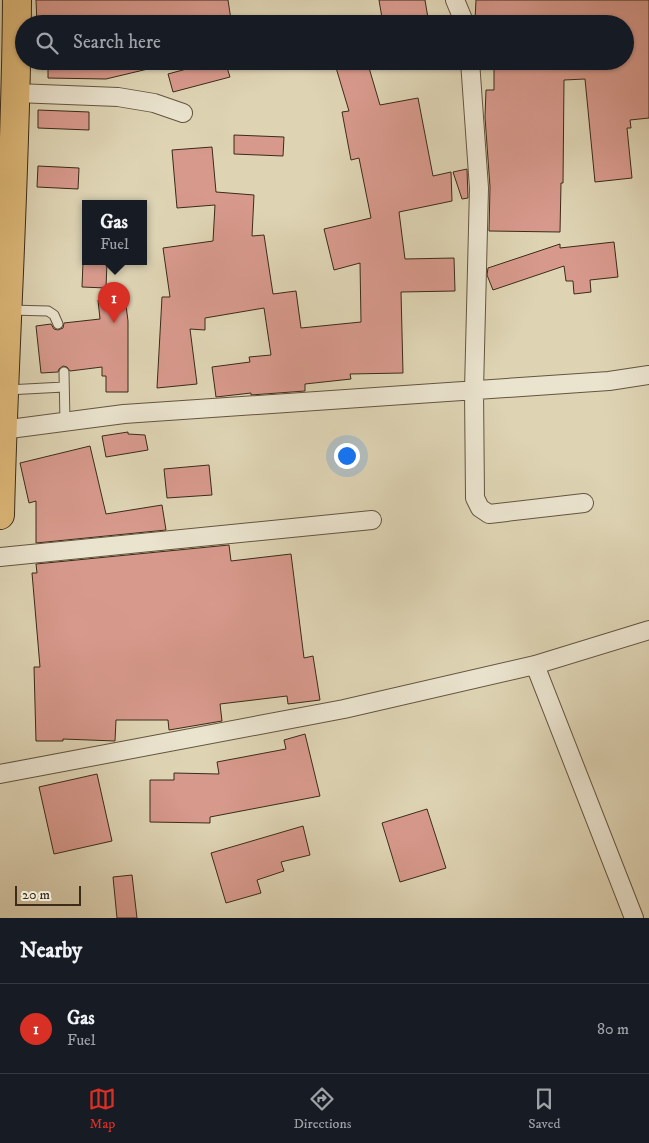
<!DOCTYPE html>
<style>
:root{--surface:#171b24;--page:#20242c;--text:#f1f3f6;--muted:#9ea1a6;--line:#363941;--accent:#d93025}
body{margin:0;font-family:"IM FELL DW Pica",serif;background:var(--page);color:var(--text)}
.scale{position:absolute;left:15px;bottom:12px;width:66px;box-sizing:border-box;padding-left:5px;border:2px solid #3b2b18;border-top:0;font-size:14px;line-height:18px;white-space:nowrap;color:#3b2b18;-webkit-text-stroke:4px #eae3ce;paint-order:stroke}
.you{position:absolute;left:346px;top:455px;width:18px;height:18px;margin:-12px;border:4px solid #fff;border-radius:50%;background:#1a73e8;box-shadow:0 0 0 8px #1a73e833}
.badge{display:grid;place-items:center;width:32px;height:32px;border-radius:50%;background:var(--accent);color:#fff;font-size:16px;font-weight:700}
.pin{position:absolute;translate:-50% -41px;filter:drop-shadow(0 1px 2px #0008)}
.pin::after{content:'';position:absolute;top:26px;width:18px;height:15px;background:inherit;clip-path:polygon(0 0,100% 0,50% 100%)}
.popup{position:absolute;left:82px;top:200px;width:65px;height:65px;box-sizing:border-box;display:grid;place-content:center;border-radius:0px;background:var(--surface);filter:drop-shadow(0 1px 4px #0005);font-size:16px;white-space:nowrap;color:var(--muted)}
.popup b{font-size:19px;color:var(--text)}
.popup::after{content:'';position:absolute;left:50%;top:100%;margin-left:-10px;border:10px solid transparent;border-top-color:var(--surface)}
.list{margin:0;padding:0;list-style:none}
h2{display:flex;justify-content:space-between;align-items:center;height:65px;margin:0;padding:0 20px;font-size:21px}
h2 small{font-size:16px;font-weight:400;color:var(--muted)}
.list li{display:grid;grid-template-columns:32px 1fr auto;gap:15px;align-items:center;box-sizing:border-box;height:90px;padding:0 20px;border-top:1px solid var(--line)}
.list b{display:block;font-size:19px;white-space:nowrap}
.list p{margin:0;font-size:16px;white-space:nowrap;color:var(--muted)}
.list em{font-size:16px;font-style:normal;color:var(--muted)}
.icon{flex:none;width:28px;height:28px;fill:none;stroke:currentColor;stroke-width:2;stroke-linecap:round;stroke-linejoin:round}
.map{position:relative;flex:none;width:649px;height:918px;overflow:hidden}
.search{position:absolute;background:var(--surface);box-shadow:0 1px 4px #0004;left:15px;right:15px;top:15px;height:55px;display:flex;align-items:center;gap:12px;box-sizing:border-box;padding:0 18px;border-radius:28px;color:var(--muted);font-size:19px}
.sheet{height:155px;background:var(--surface)}
nav{display:flex;justify-content:space-around;align-items:center;box-sizing:border-box;height:70px;border-top:1px solid var(--line);background:var(--surface);font-size:14px;color:var(--muted)}
nav a{display:grid;justify-items:center;gap:2px}
nav .on{color:var(--accent)}
.map>svg:first-child{display:block}
.building{fill:#d7998c;stroke:#3b2b18}
.lines{fill:none;stroke-linecap:round;stroke-linejoin:round}
.service-casing{stroke:#64553f;stroke-width:11}
.minor-casing{stroke:#64553f;stroke-width:20}
.primary-casing{stroke:#3b2b18;stroke-width:30}
.service{stroke:#eae3ce;stroke-width:9}
.minor{stroke:#eae3ce;stroke-width:18}
.primary{stroke:#dfba7a;stroke-width:28}
</style>
<div class="map">
<svg width="649" height="918" viewBox="0 0 649 918">
<rect width="100%" height="100%" fill="#ded4b4"/>
<filter id="stains"><feTurbulence type="fractalNoise" baseFrequency=".004" numOctaves="4"/><feColorMatrix values="0 0 0 0 .2 0 0 0 0 .09 0 0 0 0 .02 0 0 0 .5 -.17"/></filter>
<radialGradient id="worn" r=".72"><stop offset=".6" stop-color="#630" stop-opacity="0"/><stop offset="1" stop-color="#630" stop-opacity=".3"/></radialGradient>
<path class="building" d="M36,0h192l3,20 -18,2v2h-176z
M379,0h46l4,24h-46z
M476,0h173v118l-19,2 1,8h-4l5,50 -37,4 -10,-103 -21,1 -1,103h-2l-1,49 -71,-1 1,-44 -5,-70 1,-27h8v-29h131v-37h-52l-98,-4z
M48,61h103l1,7 -46,11 -58,-1z
M216,61h9l5,16 -57,15 -5,-18z
M334,61h33l13,44 38,-7 15,78 18,-4 1,29 -53,11 6,47 49,-1 1,33 -54,1 2,81 -53,1 1,5 -46,5v7l-54,4v-2l-35,4 -4,-30 38,-5 -1,-5 22,-2 -7,-47 -59,10v12l-15,-1 7,55 -40,4 5,-91h8l-7,-49 50,-7 2,-36 -38,3 -5,-58 40,-3 4,45 38,3 -2,41 12,-1 9,59 23,-3 5,37 60,-6 -1,-59 -26,7 -10,-41 47,-11 -12,-60 -8,2 -9,-48 7,-1z
M38,110l51,2v18l-51,-2z
M234,135l50,2 -1,19 -49,-2z
M38,166l41,2 -1,21 -41,-2z
M467,169l1,29 -6,1 -9,-27z
M614,242l4,35 -28,3 1,12 -17,2 -1,-13h-7l-2,-15 -71,24 -6,-15 1,-7 72,-24v4z
M83,262h24l-1,26 -24,-1z
M125,297l3,24v71h-22v-16h-4v-9l-32,4 -3,-4 -4,-1 -4,3 -1,3 -17,1 -5,-47 15,-2 3,5 4,1 5,-2 1,-5 36,-4 -2,-19z
M128,432v2l17,1 3,15 -42,7 -4,-21z
M90,446l16,68 56,-9 4,25 -130,13v-42l-7,2 -9,-40z
M209,465l3,30 -45,3 -3,-29z
M229,545l2,16 60,-7 13,104 9,-2 7,44 -32,4 -1,-8 -67,8 2,17 -53,9 -1,-10h-52l-1,21 -52,-2v2h-27l-2,-74h6l-8,-94h5l-1,-9z
M305,734l15,62 -110,21v6l-60,-1v-42h24v-7l45,1 -2,-12 69,-13 -2,-9z
M97,774l15,67 -58,13 -15,-67z
M427,809l19,59 -46,14 -18,-59z
M303,826l7,29 -29,7 3,9 -27,9 4,13 -35,10 -15,-50z
M132,875l5,43h-20l-4,-41z"/>
<g class="lines">
<defs>
<path id="service" d="M10,310l38,1 6,4 4,9
M64,372l1,50
M7,390l57,-3"/>
<path id="minor" d="M455,0l10,24
M470,61l9,127 -5,202 1,108 5,10 9,6 95,-11
M16,93l102,4 36,6 29,10
M2,430l122,-16 485,-33 40,-6
M0,557l372,-37
M535,665l99,253
M0,774l344,-65 191,-44 114,-35"/>
<path id="primary" d="M0,515c4,-172 16,-343 17,-515"/>
</defs>
<use href="#service" class="service-casing"/>
<use href="#minor" class="minor-casing"/>
<use href="#primary" class="primary-casing"/>
<use href="#service" class="service"/>
<use href="#minor" class="minor"/>
<use href="#primary" class="primary"/>
</g>
<rect width="100%" height="100%" filter="url(#stains)"/>
<rect width="100%" height="100%" fill="url(#worn)"/>
</svg>
<div class="scale">20 m</div>
<div class="you"></div>
<div class="pin badge" style="left:114px;top:323px">1</div>
<div class="popup"><b>Gas</b>Fuel</div>
<div class="search"><svg class="icon" aria-label="search" viewBox="0 0 24 24"><circle cx="10" cy="10" r="6"/><path d="M15 15l6 6"/></svg>Search here</div>
</div>
<section class="sheet">
<h2>Nearby<small></small></h2>
<ul class="list">
<li><span class="badge">1</span><div><b>Gas</b><p>Fuel</p></div><em>80 m</em></li>
</ul>
</section>
<nav>
<a class="on"><svg class="icon" aria-label="map" viewBox="0 0 24 24"><path d="M3 6l6-2 6 2 6-2v14l-6 2-6-2-6 2zM9 4v14M15 6v14"/></svg>Map</a>
<a><svg class="icon" aria-label="directions" viewBox="0 0 24 24"><path d="M12 3l9 9-9 9-9-9zM9 14v-3h6M13 9l2 2-2 2"/></svg>Directions</a>
<a><svg class="icon" aria-label="saved" viewBox="0 0 24 24"><path d="M7 4h10v16l-5-4-5 4z"/></svg>Saved</a>
</nav>
